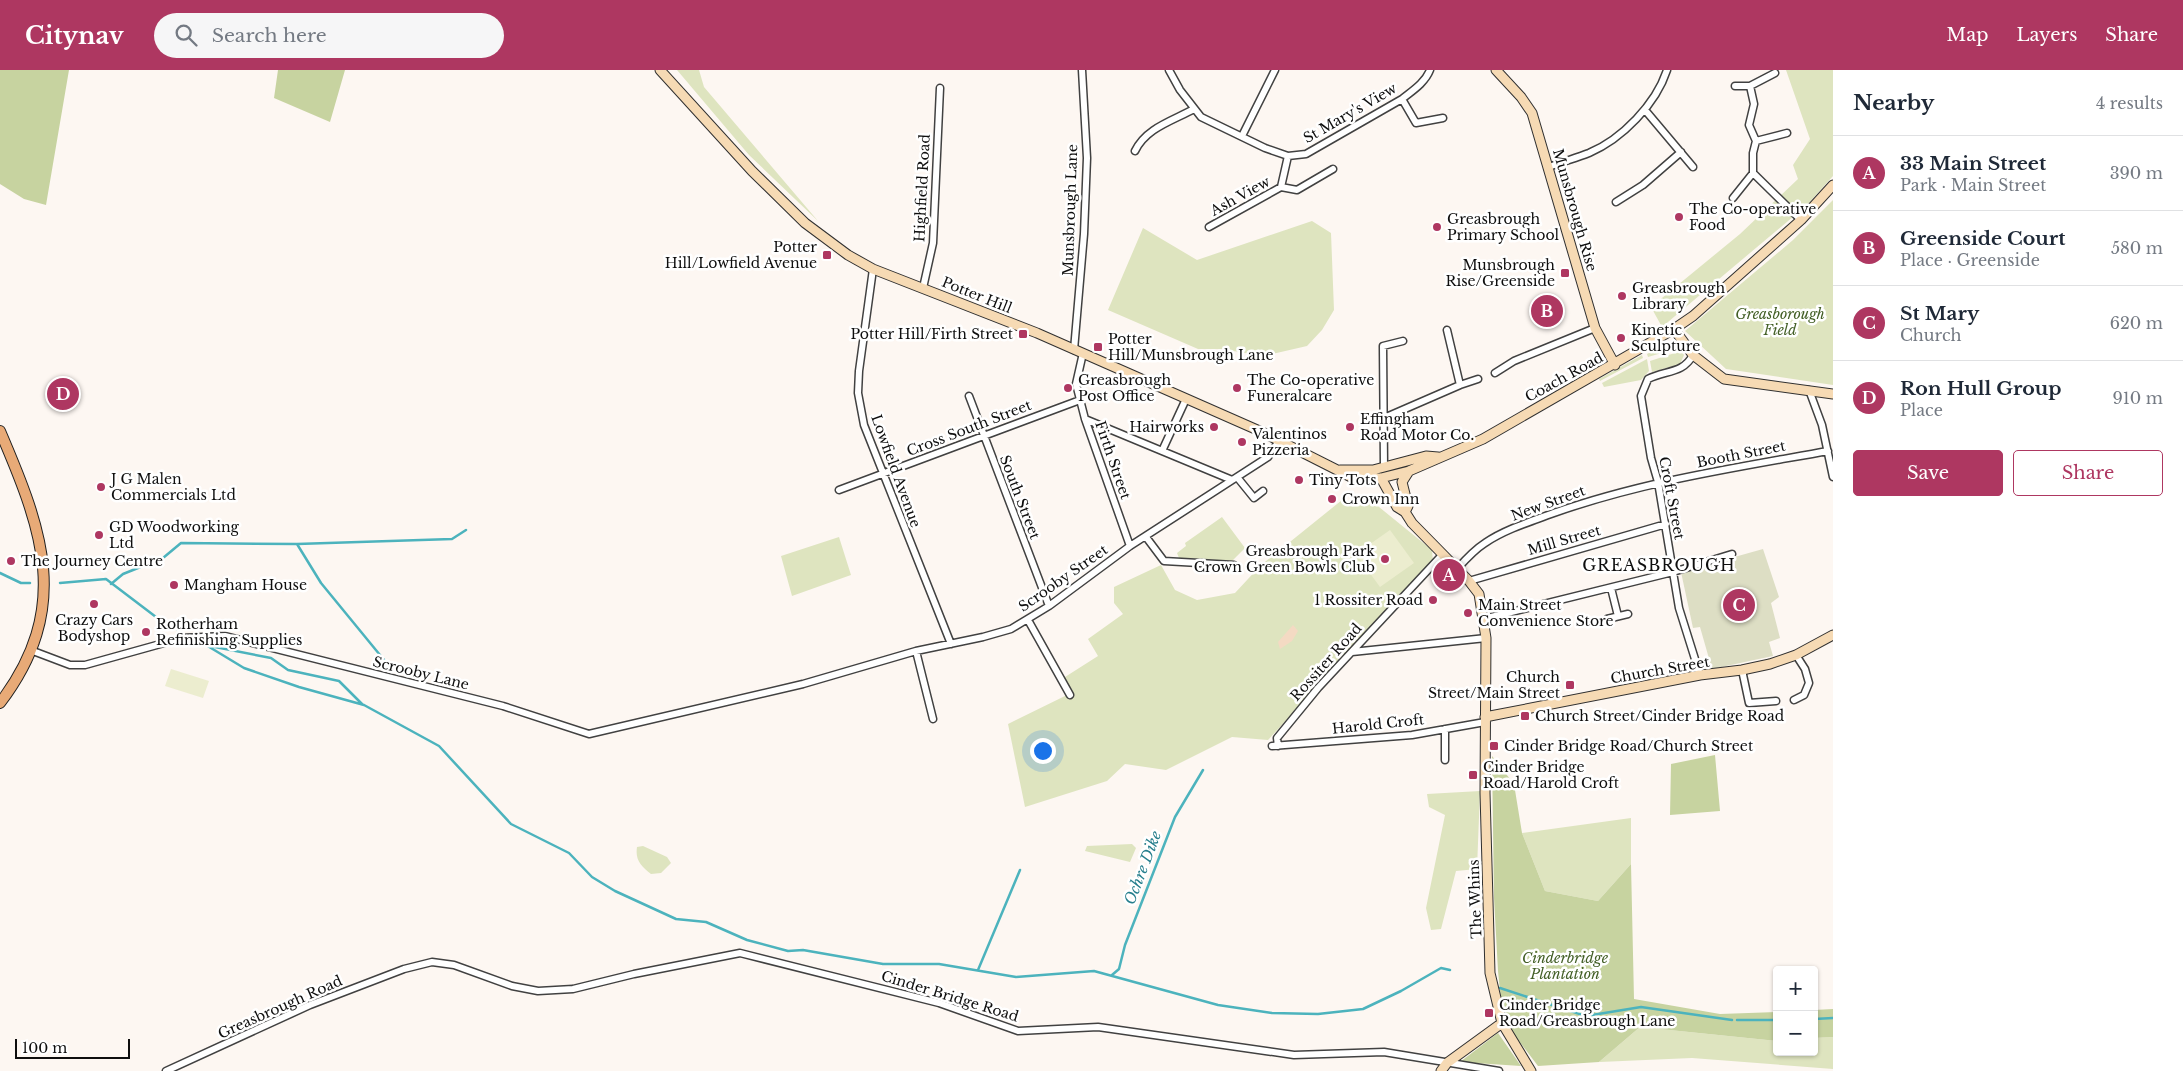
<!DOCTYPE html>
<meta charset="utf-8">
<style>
:root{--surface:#fff;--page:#f6f6f7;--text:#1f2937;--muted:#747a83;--line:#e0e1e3;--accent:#ae3761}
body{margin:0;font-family:"Libre Baskerville",serif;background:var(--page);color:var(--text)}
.controls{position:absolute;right:15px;bottom:15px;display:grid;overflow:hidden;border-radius:5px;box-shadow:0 1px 4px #0004}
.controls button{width:45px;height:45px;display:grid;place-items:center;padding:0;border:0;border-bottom:1px solid var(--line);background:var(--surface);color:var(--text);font:25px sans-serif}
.scale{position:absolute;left:15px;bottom:12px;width:115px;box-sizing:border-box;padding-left:5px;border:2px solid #0e0e0e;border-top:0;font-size:14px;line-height:18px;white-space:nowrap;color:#0e0e0e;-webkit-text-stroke:4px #fff;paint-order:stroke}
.you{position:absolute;left:1042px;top:680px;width:18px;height:18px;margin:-12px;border:4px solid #fff;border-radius:50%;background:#1a73e8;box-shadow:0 0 0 8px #1a73e833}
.badge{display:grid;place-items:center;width:32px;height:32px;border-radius:50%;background:var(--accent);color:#fff;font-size:16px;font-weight:700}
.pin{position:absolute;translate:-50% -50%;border:2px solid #fff;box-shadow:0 1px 5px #0006}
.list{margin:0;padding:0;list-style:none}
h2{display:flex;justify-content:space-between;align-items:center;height:65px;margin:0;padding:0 20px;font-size:21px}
h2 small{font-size:16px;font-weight:400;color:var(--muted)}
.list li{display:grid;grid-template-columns:32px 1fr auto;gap:15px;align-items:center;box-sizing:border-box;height:75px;padding:0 20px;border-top:1px solid var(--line)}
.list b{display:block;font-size:19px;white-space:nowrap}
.list p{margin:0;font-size:16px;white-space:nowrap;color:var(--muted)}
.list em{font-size:16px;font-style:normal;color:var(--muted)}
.actions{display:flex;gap:10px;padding:15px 20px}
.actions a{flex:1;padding:11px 0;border:1px solid var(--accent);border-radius:5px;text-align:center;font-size:18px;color:var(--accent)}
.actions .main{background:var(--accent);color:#fff}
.icon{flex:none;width:28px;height:28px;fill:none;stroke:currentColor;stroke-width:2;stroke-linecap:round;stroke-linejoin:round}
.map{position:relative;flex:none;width:1833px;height:1001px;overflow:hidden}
header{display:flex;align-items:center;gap:30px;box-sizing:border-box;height:70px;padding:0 25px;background:var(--accent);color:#fff}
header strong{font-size:24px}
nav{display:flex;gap:28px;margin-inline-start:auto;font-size:18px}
.search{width:350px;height:45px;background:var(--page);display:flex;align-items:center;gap:12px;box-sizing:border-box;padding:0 18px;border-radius:28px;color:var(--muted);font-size:19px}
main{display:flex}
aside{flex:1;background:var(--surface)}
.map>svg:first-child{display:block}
.green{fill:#dee4bf}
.forest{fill:#c7d3a0}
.sand{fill:#f4dac3}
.cemetery{fill:#dddec4}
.pitch{fill:#ecedcf}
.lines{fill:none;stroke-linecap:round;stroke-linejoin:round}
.stream{stroke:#4cb3bd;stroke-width:2.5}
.street-casing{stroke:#414141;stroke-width:9}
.secondary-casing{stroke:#303030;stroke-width:11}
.primary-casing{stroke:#1f1f1f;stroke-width:12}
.street{stroke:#fff;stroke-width:6}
.secondary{stroke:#f6dab4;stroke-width:9}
.primary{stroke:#e8aa77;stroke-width:10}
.poi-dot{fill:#ae3761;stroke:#fff;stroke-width:2}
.labels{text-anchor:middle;stroke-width:5;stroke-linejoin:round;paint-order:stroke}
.street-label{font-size:14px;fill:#0e0e0e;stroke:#fff}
.poi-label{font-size:14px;fill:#0e0e0e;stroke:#fff;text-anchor:start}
.park-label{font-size:14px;font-style:italic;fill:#435f26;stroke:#fff}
.water-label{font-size:15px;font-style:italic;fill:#257e8c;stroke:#fff}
.quarter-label{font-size:16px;letter-spacing:1px;fill:#0e0e0e;stroke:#fff}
</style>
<header>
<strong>Citynav</strong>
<div class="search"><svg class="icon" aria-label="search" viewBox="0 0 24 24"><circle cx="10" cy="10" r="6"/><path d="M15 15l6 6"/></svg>Search here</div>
<nav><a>Map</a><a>Layers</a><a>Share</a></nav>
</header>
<main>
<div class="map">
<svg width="1833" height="1001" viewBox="0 0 1833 1001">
<rect width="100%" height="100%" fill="#fdf7f2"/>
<path class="green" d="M677,0h22l5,17 114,134 -69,-66z
M1786,0h47v106l-26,29 -145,122 -11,-20 89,-73 58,-55 -5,-14 17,-26z
M1833,130v185l-107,-16 -41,-38 108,-91z
M1312,151l19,12 3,77 -12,20 -15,16 -43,10 -43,-7h-23l-90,-39 35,-82 54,32z
M1672,271l10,6 -34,10 -1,-3z
M1681,281l3,4 -4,9 -28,8 -2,-11z
M1642,285l1,3 -43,23 -1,-2z
M1647,289l2,12 -8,9 -37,7 -2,-4z
M1363,424l69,56 1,12 -165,178 -36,-3 -66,33 -41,-6 -18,17 -82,26 -17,-83 59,-29 -2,-18 33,-21 -10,-17 35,-25 -9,-11v-16l47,-22 14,25 22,10 38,-7 25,-27 82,-66 11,5z
M1222,447l23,31 -13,13 -53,-3 -2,-5 9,-7 -1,-3z
M839,467l12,38 -59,21 -11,-40z
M1480,721l-3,78 -21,2 -15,58 -10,1 -5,-22 19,-93 -16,-8 -2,-13z
M1631,748v46l-33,37 -53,-10 -23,-58z
M1132,774l4,4 -6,14 -45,-11 2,-5z
M643,776l24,11 4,6 -10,10 -10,1c-10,-8 -16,-14 -14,-27z
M1640,957l137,14v11h37v-14l19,-1v32l-141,-11 -93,4z"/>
<path class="forest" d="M0,0h69l-23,135 -22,-6 -24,-15z
M278,0h67l-15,52 -56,-24z
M1715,685l5,56 -50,4 1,-51z
M1492,686l22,28 8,49 23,58 53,10 33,-37 3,135 86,15 57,-2v29l-137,-14 -41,35 -61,4 -35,-46 -5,-49 -4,-73z
M1833,939v28l-19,1v-28z
M1498,963l23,33 -61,-4z"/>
<path class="sand" d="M1293,555l5,6 -6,10 -12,8 -2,-7z"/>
<path class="cemetery" d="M1763,479l16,48 -8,6 9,35 -11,4 4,14 -61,13 -12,-42 -7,1 -12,-56z"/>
<path class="pitch" d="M1390,460l24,33 -34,24 -24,-33z
M171,599l38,12 -6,17 -38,-12z"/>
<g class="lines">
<path class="stream" d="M297,474l24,39 68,83
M0,503l21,10h9
M60,513l46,-4 50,38 24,14
M111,514l12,-10 40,-16 18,-15 116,1 155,-5 14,-9
M206,575l38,23 55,19 65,18 75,41 72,78 58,29 23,24 23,14 61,28 30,3 41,18 41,11 15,-1 80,14h56l77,13 78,-6 124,34 54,8 46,1 45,-5 38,-18 40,-23 9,2
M210,576l61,12 17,12 51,11 23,23
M978,900l42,-100
M1112,905l7,-6 6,-24 50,-128 28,-47
M1500,918l86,28 55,-9 91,13
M1814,949l19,-1
M1737,950h40"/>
<defs>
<path id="street" d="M1169,0l11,20 21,27 64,31 23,8 18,-2 96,-55c10,-8 23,-16 28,-29
M1735,16h15l25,-13
M1750,16l4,18 -5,21 7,16
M1402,29l14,24 27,-5
M1645,40l48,57
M1242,66l33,-66
M1135,81c11,-23 37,-30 59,-42
M1549,97c13,-5 27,-9 40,-14 33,-14 67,-49 78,-83
M1753,103l48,47
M1281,117l16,3 36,-21
M1733,128l20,-25v-20l3,-12 31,-8
M1616,132l27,-17 38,-33
M1209,157l72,-40 7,-31
M873,199l-14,102 -1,22 6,32 87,219
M923,218l10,-45 7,-155
M1074,280l10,-116 3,-76 -5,-88
M1083,283l-7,31 9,35 45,127
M1693,285c-10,19 -28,15 -45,24l-7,17 10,62 7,24 21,126 21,67
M1495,303l19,-12 81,-33
M1460,315l18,-6
M1809,320l13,35 11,52
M969,326l80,210
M1384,348l76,-33 -13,-55
M1085,349l147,61
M1162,381l24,-52
M1384,397l-1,-121 20,-5
M1237,407l17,21 9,-7
M839,420l241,-90
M1146,467l18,24 70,4
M1457,499c8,-9 17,-19 28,-26 19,-13 44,-21 66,-29 89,-32 183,-46 277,-63
M1469,511l197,-57
M1611,518l7,28
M1483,549l190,-47 59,-18
M1607,549l21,-5
M1028,550l42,75
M33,581l37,14h15l97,-27 43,-2 278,70 86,28 214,-50 113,-33 67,-14 28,-8 38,-23 81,-60 138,-89 11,-16
M916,581l17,68
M1352,582l134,-14
M1742,600l7,33 27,-2
M1794,630l10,-5 5,-12 -4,-14 -9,-14
M1445,659v31
M1272,676l140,-11 73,-13
M1278,676l-1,-8 41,-50 124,-133
M166,1001l144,-66 94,-36 28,-7 22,3 58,21 26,5 35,-2 61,-15 106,-21 199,50 79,28 80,-4 196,28 90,-3 115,19"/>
<path id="secondary" d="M660,0l92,101 53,52 43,32 25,14 164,64 225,99 93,47 26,-1 28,-7 74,-32 191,-110 19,-13 108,-96 32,-35
M1496,0l25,27 11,16 63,215 20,37
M1674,259l19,26 31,24 109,15
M1340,400h33l53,-14 12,1
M1381,408l16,29 8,5 7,11 57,58 10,13 7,44 -1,155 5,180 12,50 29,48
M1405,442l3,-6 -6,-24 7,-11
M1485,647l215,-42 42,-5 28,-6 26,-9 37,-20
M1441,1001l6,-8 55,-40"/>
<path id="primary" d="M0,361c43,100 72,177 0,272"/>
</defs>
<use href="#street" class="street-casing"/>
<use href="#secondary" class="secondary-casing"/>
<use href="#primary" class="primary-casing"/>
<use href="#street" class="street"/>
<use href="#secondary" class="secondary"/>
<use href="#primary" class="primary"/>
</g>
<g class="poi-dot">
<circle cx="1679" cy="147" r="5"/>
<circle cx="1437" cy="157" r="5"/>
<rect x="822" y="180" width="10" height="10" rx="2.5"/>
<rect x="1560" y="198" width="10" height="10" rx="2.5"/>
<circle cx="1622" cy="226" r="5"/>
<rect x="1018" y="259" width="10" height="10" rx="2.5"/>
<circle cx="1621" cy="268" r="5"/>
<rect x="1093" y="272" width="10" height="10" rx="2.5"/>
<circle cx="1068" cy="318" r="5"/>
<circle cx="1237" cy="318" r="5"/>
<circle cx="1214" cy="357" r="5"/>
<circle cx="1350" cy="357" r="5"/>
<circle cx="1242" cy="372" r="5"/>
<circle cx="1299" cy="410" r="5"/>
<circle cx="101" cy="417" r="5"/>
<circle cx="1332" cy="429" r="5"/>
<circle cx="99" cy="465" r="5"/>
<circle cx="1385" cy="489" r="5"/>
<circle cx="11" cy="491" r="5"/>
<circle cx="174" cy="515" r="5"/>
<circle cx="1433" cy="530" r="5"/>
<circle cx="94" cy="534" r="5"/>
<circle cx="1468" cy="543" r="5"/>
<circle cx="146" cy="562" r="5"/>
<rect x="1565" y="610" width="10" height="10" rx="2.5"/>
<rect x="1520" y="641" width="10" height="10" rx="2.5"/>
<rect x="1489" y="671" width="10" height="10" rx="2.5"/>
<rect x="1468" y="700" width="10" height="10" rx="2.5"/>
<rect x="1484" y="938" width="10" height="10" rx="2.5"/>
</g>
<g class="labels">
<g class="street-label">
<text transform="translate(1350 43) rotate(-30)" y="5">St Mary's View</text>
<text transform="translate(922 118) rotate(-87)" y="5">Highfield Road</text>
<text transform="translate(1240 126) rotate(-29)" y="5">Ash View</text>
<text transform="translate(1070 140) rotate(-88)" y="5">Munsbrough Lane</text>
<text transform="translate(1575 140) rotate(74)" y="5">Munsbrough Rise</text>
<text transform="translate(977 225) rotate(22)" y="5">Potter Hill</text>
<text transform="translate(1564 307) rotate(-29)" y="5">Coach Road</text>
<text transform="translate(969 358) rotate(-21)" y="5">Cross South Street</text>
<text transform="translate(1741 384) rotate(-11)" y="5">Booth Street</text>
<text transform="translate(1113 390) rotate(71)" y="5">Firth Street</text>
<text transform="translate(896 401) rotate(70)" y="5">Lowfield Avenue</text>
<text transform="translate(1020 427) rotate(69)" y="5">South Street</text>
<text transform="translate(1672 428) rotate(79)" y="5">Croft Street</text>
<text transform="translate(1548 433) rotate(-20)" y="5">New Street</text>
<text transform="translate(1564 470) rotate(-16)" y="5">Mill Street</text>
<text transform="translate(1063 508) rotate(-35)" y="5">Scrooby Street</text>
<text transform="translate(1326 592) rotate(-48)" y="5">Rossiter Road</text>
<text transform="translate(1660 600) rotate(-10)" y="5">Church Street</text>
<text transform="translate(421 603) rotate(14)" y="5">Scrooby Lane</text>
<text transform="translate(1378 654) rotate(-6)" y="5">Harold Croft</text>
<text transform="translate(1475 829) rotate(-92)" y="5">The Whins</text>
<text transform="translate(950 926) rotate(17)" y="5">Cinder Bridge Road</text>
<text transform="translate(280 937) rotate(-24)" y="5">Greasbrough Road</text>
</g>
<g class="poi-label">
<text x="1689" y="144">The Co-operative<tspan x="1689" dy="16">Food</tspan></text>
<text x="1447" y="154">Greasbrough<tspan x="1447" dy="16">Primary School</tspan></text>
<text x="817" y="182" text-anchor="end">Potter<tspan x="817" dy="16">Hill/Lowfield Avenue</tspan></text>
<text x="1555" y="200" text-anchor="end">Munsbrough<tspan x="1555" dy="16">Rise/Greenside</tspan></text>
<text x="1632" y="223">Greasbrough<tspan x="1632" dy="16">Library</tspan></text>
<text x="1631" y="265">Kinetic<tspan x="1631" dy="16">Sculpture</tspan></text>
<text x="1013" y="269" text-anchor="end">Potter Hill/Firth Street</text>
<text x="1108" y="274">Potter<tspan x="1108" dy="16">Hill/Munsbrough Lane</tspan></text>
<text x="1078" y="315">Greasbrough<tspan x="1078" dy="16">Post Office</tspan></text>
<text x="1247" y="315">The Co-operative<tspan x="1247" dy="16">Funeralcare</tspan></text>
<text x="1360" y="354">Effingham<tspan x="1360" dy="16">Road Motor Co.</tspan></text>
<text x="1204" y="362" text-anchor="end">Hairworks</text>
<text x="1252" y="369">Valentinos<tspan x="1252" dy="16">Pizzeria</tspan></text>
<text x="111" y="414">J G Malen<tspan x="111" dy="16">Commercials Ltd</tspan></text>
<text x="1309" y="415">Tiny Tots</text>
<text x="1342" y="434">Crown Inn</text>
<text x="109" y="462">GD Woodworking<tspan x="109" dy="16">Ltd</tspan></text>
<text x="1375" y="486" text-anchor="end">Greasbrough Park<tspan x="1375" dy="16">Crown Green Bowls Club</tspan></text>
<text x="21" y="496">The Journey Centre</text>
<text x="184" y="520">Mangham House</text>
<text x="1423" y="535" text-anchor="end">1 Rossiter Road</text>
<text x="1478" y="540">Main Street<tspan x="1478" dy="16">Convenience Store</tspan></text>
<text x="94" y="555" text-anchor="middle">Crazy Cars<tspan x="94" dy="16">Bodyshop</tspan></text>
<text x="156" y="559">Rotherham<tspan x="156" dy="16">Refinishing Supplies</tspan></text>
<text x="1560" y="612" text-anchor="end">Church<tspan x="1560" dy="16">Street/Main Street</tspan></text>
<text x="1535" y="651">Church Street/Cinder Bridge Road</text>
<text x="1504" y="681">Cinder Bridge Road/Church Street</text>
<text x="1483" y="702">Cinder Bridge<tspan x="1483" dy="16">Road/Harold Croft</tspan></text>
<text x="1499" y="940">Cinder Bridge<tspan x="1499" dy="16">Road/Greasbrough Lane</tspan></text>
</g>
<g class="park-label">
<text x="1780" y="249">Greasborough<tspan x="1780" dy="16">Field</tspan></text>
<text x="1565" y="893">Cinderbridge<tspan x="1565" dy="16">Plantation</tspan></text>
</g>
<g class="water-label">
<text transform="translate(1143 798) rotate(-69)" y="5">Ochre Dike</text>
</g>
<g class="quarter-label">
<text x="1659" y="501">GREASBROUGH</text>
</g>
</g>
</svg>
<div class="controls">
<button>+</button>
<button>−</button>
</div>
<div class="scale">100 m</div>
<div class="you"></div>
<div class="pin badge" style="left:1449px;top:505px">A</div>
<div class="pin badge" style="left:1547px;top:241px">B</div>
<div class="pin badge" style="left:1739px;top:535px">C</div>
<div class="pin badge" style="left:63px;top:324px">D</div>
</div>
<aside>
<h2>Nearby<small>4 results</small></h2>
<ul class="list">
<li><span class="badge">A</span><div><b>33 Main Street</b><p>Park · Main Street</p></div><em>390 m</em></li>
<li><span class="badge">B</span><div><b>Greenside Court</b><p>Place · Greenside</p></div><em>580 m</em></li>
<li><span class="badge">C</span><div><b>St Mary</b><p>Church</p></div><em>620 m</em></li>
<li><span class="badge">D</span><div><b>Ron Hull Group</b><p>Place</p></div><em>910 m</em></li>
</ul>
<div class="actions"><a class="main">Save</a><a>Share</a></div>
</aside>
</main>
